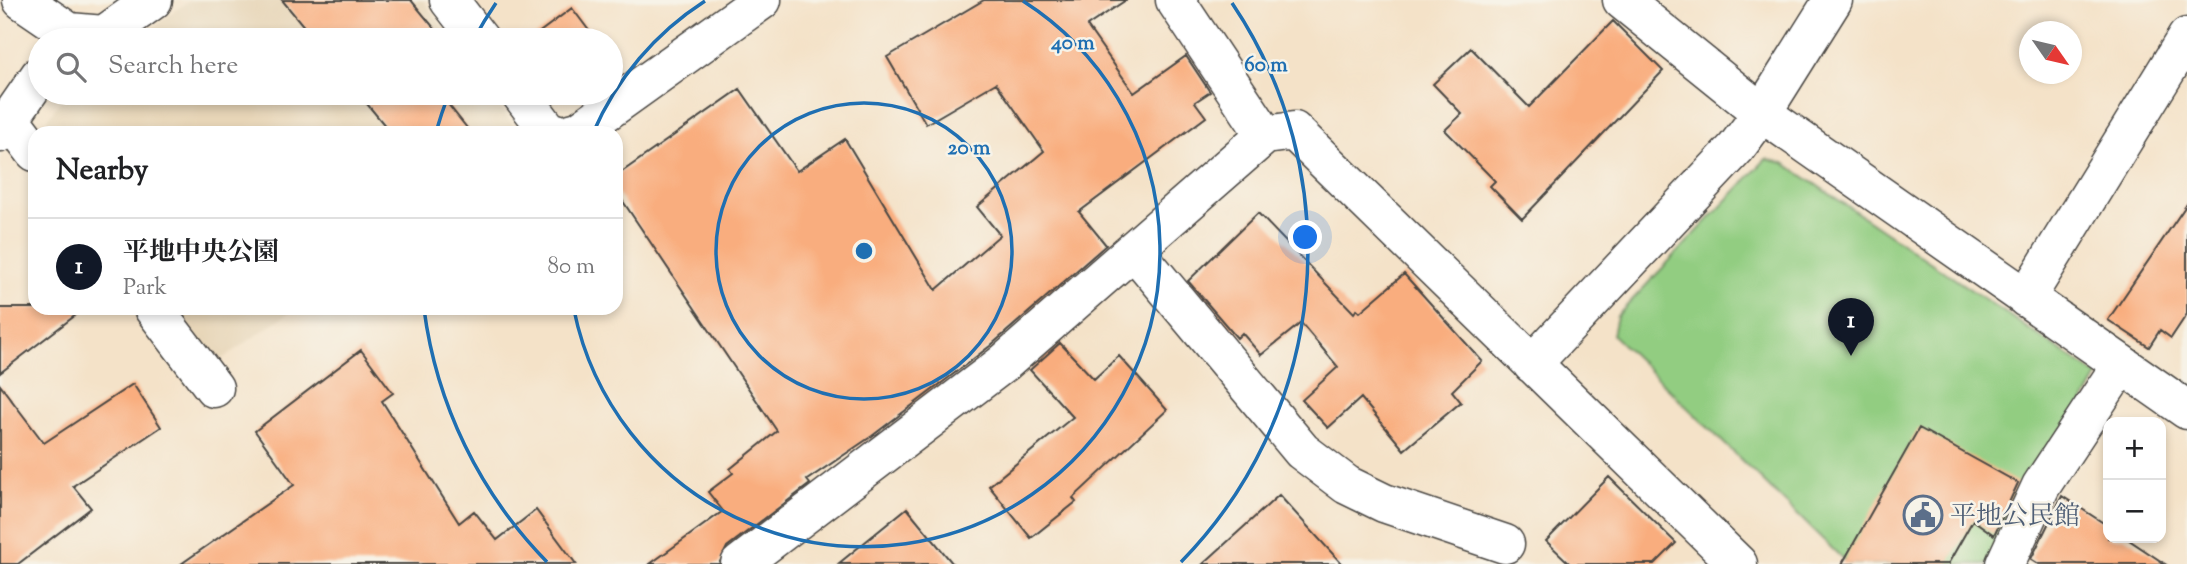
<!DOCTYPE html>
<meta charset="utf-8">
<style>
:root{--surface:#fff;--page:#f6f6f6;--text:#202124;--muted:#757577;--line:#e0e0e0;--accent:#111827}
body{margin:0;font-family:"Sorts Mill Goudy","Noto Serif JP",serif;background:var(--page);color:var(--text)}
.controls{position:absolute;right:21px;bottom:21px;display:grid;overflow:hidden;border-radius:14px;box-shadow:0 4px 10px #0003}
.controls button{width:63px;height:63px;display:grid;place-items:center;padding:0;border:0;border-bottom:2px solid var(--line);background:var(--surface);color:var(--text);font:35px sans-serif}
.compass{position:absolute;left:2019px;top:21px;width:63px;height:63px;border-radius:50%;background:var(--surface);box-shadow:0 4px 10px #0003;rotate:124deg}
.you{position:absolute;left:1306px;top:238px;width:24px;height:24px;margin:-18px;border:5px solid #fff;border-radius:50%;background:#1a73e8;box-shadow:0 0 0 10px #1a73e833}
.badge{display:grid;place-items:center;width:46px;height:46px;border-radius:50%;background:var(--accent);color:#fff;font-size:23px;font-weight:700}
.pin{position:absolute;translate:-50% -58px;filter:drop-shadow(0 2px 4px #0008)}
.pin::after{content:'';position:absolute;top:37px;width:24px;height:21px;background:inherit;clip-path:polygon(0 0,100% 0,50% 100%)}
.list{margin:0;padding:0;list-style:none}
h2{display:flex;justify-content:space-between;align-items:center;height:91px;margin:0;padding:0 28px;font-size:30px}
h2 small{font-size:23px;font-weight:400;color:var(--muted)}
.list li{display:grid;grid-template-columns:46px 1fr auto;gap:21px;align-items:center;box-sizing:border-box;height:98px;padding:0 28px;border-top:2px solid var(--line)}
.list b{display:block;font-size:26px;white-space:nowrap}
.list p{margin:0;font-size:23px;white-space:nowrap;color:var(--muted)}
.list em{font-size:23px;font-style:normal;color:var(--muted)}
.icon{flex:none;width:38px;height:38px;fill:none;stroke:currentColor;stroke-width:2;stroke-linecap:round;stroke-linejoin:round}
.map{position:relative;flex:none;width:2187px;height:564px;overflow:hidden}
.search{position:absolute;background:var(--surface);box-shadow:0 4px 10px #0003;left:28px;top:28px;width:595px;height:77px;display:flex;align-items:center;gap:18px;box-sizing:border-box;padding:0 24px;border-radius:38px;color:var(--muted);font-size:26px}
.panel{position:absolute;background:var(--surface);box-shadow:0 4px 10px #0003;left:28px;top:126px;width:595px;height:189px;border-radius:21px}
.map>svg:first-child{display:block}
.built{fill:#e7d5b7}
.green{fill:#92cd81;stroke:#5e7c56;stroke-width:2}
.building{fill:#f9ad7e}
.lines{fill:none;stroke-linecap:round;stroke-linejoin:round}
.minor-casing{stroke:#494643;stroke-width:41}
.minor{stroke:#fff;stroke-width:38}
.ring{fill:none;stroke:#1f6fb2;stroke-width:3.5}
.labels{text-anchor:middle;stroke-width:5;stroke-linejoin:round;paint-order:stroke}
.service-label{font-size:26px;fill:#4e5e75;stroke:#f7f3e8;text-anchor:start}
.centre{fill:#1f6fb2;stroke:#f7f3e8;stroke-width:3.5}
.ring-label{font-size:21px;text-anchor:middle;font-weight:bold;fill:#1f6fb2;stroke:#f7f3e8;stroke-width:5;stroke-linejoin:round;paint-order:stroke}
</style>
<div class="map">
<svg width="2187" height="564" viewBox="0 0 2187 564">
<rect width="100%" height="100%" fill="#f7f3e8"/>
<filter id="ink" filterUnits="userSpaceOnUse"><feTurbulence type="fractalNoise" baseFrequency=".0143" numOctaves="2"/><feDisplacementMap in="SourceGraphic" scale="14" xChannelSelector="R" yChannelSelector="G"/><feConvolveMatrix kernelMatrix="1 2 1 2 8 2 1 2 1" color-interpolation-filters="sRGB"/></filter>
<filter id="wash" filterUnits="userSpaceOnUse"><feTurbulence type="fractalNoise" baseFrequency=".00686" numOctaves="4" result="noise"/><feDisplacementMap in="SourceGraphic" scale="28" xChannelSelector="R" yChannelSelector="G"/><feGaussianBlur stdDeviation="1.57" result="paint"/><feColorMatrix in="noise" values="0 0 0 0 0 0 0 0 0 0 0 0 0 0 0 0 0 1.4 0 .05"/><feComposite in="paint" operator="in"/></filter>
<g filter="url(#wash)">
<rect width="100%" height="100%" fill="#f4e2c8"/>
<path class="built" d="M190,0h233l29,40h-317z
M66,93h424l29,40h-476l-3,-4z
M175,308h121l-80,55z"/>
<path class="green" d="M1766,159l18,4 314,213 -104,188h-146l-235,-229 4,-19z"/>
<g id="blocks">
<path class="building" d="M282,0h129l33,40h-129z
M984,0h142l-39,26 47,67 52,-37 24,36 -15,10 11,15 -127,95 27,33 -116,101 -118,90 -65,44 3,4 -83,63 -8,17h-69l73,-53 -15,-19 25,-19 -3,-4 47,-38 -161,-240v-15l124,-87 57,82 48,-32 91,151 64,-55 -23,-28 67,-56 -48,-68 -70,41 -39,-67z
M572,8l24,32h-67z
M1613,21l50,50 -141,148 -32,-33 5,-5 -50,-51 17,-16 -29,-30 38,-36 58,59z
M358,93h81l32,40h-80z
M2187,204v110l-16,24 -11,-8 -11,17 -41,-27z
M1258,213l96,100 3,-4 3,3 44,-38 78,87 -30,30 9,11 -57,48 -43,-52 -33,30 -26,-28 36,-33 -37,-44 -40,32 -19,-22 -5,5 -49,-57z
M0,308h85l-85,65z
M1060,343l34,36 25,-23 48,54 -94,88 3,4 -45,36 -42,-52 84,-69 -43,-47z
M361,350l32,43 -11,8 77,122 15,-12 23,29 39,-30 40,54h-395l113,-79 -39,-54z
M133,384l28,43 -88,59 18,22 -73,56h-18v-179l44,58z
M1919,428l99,55 -24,52 -21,-15 -25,44h-106z
M1609,477l67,66 -21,21h-85l-24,-23z
M1279,495l63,69h-139z
M2062,496l46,30v12h18l39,26h-126l-8,-5z
M907,508l46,56h-115z"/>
</g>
</g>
<g filter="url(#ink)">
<use href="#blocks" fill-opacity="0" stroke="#494643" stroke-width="2"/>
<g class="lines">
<defs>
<path id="minor" d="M22,0l47,32 35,3 49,-35
M449,0l31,40
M1175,0l90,135
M1622,0l140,113 425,297
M520,93l28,37 8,3
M10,119l25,33
M0,133l40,-58
M571,133l8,-2 183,-131
M1135,251l167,200 45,34 37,18 121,41
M2026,298l161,-261
M153,308l61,80
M1532,364l204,-216 26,-35 71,-113
M740,564l264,-201 261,-228 29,-4 444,433
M2005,564l36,-78 80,-121"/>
</defs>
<use href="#minor" class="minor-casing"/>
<use href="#minor" class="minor"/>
</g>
</g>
<g class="ring">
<circle cx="864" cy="251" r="148"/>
<path d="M593 133A296 296 0 0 1 705 1M1023 1A296 296 0 1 1 574 310"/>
<path d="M547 562A444 444 0 0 1 424 309M436 132A444 444 0 0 1 448 96M474 39A444 444 0 0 1 496 3M1232 3A444 444 0 0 1 1181 562"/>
</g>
<defs>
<symbol id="civic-ring" viewBox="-11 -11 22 22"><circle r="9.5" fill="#f7f3e8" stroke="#5c6f8a" stroke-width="1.5"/><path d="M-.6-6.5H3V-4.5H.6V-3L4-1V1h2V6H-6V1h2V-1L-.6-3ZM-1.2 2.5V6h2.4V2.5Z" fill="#5c6f8a"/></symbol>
</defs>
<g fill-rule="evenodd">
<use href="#civic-ring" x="1901" y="493" width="44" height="44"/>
</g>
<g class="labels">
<g class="service-label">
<text x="1950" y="524">平地公民館</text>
</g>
</g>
<circle cx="864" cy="251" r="10" class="centre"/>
<g class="ring-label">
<text x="1073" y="49">40 m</text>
<text x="1266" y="71">60 m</text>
<text x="969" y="154">20 m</text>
</g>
</svg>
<div class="controls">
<button>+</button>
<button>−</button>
</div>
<svg class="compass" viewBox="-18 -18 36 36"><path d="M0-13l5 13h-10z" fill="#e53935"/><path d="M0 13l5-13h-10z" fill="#757577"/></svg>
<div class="you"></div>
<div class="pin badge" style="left:1851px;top:356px">1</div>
<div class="search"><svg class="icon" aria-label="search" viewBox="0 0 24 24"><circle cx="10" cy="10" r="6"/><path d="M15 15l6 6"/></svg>Search here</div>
<section class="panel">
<h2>Nearby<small></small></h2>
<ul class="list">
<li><span class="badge">1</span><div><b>平地中央公園</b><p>Park</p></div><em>80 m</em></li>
</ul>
</section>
</div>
